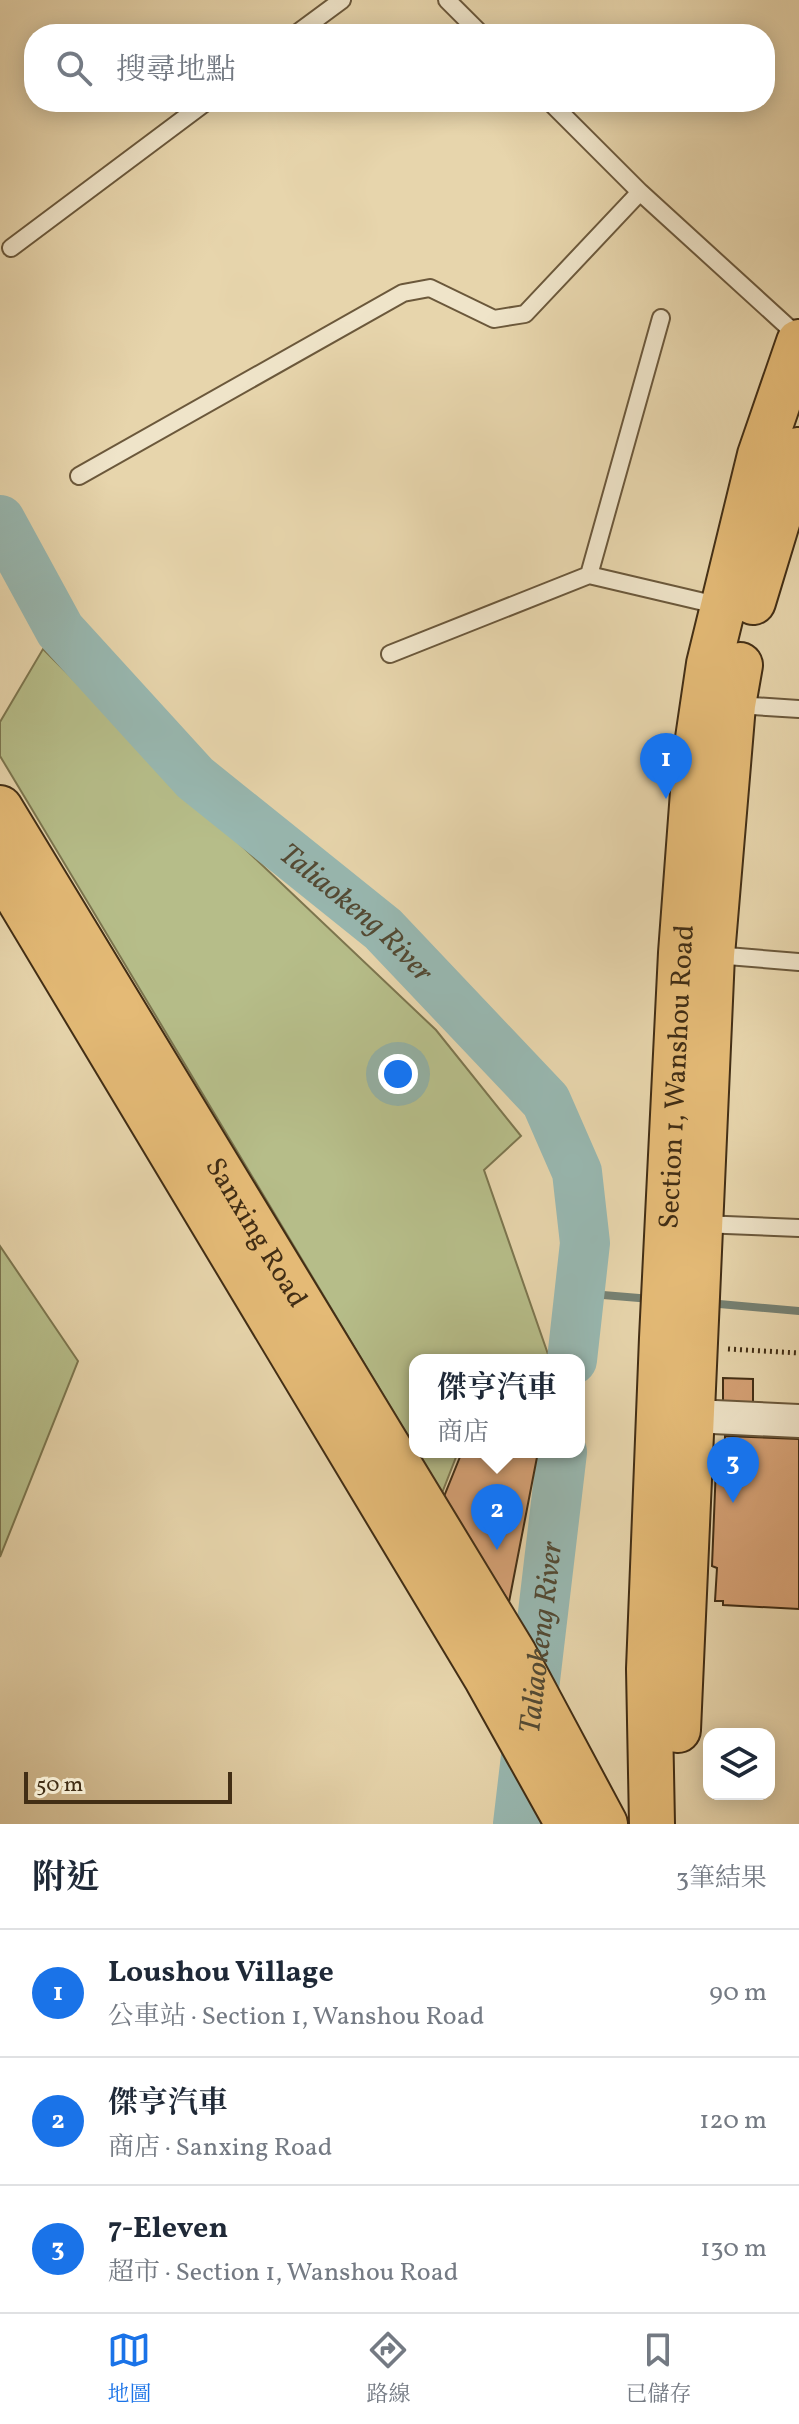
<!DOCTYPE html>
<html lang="zh-TW">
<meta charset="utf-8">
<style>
:root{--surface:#fff;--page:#f6f6f7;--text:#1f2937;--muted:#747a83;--line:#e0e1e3;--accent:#1a73e8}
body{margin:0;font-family:Vollkorn,"Noto Serif TC",serif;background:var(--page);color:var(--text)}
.controls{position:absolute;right:24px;bottom:24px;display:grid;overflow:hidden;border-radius:16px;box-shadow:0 4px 20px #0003}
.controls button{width:72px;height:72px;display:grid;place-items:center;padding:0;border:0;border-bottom:2px solid var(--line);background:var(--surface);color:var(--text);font:40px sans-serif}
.scale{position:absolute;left:24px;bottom:20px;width:208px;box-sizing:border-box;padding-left:8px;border:4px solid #422e15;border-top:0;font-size:22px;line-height:28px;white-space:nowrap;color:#422e15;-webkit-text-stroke:6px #efe4c9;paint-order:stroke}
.you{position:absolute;left:398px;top:1074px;width:28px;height:28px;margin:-20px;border:6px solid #fff;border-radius:50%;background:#1a73e8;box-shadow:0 0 0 12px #1a73e833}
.badge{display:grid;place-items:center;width:52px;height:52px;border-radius:50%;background:var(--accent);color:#fff;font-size:26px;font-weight:700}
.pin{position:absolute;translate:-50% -66px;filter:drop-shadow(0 2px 4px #0008)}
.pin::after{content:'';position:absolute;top:42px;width:28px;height:24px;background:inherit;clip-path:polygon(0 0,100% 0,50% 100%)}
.popup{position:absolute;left:409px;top:1354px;width:176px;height:104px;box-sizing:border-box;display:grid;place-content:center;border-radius:16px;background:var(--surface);filter:drop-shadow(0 2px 6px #0005);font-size:26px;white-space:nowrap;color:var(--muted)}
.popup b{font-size:30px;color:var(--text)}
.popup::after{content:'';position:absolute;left:50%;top:100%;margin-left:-16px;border:16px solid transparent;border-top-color:var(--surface)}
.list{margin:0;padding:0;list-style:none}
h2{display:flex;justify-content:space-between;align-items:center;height:104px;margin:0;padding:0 32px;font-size:34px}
h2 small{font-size:26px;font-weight:400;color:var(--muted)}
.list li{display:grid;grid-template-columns:52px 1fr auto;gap:24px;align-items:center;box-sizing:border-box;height:128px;padding:0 32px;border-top:2px solid var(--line)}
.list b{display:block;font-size:30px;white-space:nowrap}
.list p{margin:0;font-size:26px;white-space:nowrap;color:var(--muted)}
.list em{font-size:26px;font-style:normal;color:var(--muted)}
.icon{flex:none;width:44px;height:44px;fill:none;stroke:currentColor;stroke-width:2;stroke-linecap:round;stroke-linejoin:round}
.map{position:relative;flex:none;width:799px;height:1824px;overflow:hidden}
.search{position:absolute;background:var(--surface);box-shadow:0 4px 20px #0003;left:24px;right:24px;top:24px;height:88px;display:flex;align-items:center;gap:20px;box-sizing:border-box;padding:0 28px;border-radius:32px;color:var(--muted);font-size:30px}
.sheet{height:488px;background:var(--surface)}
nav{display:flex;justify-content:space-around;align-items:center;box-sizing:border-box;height:112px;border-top:2px solid var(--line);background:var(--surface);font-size:22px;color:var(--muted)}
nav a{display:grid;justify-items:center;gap:4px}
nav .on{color:var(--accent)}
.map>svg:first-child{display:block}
.green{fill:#b6bd89;stroke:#7c764f;stroke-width:2}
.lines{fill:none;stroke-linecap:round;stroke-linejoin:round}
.stream{stroke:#768173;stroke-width:8}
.river{stroke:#98b8b1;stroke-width:50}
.building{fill:#d5a175;stroke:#422e15;stroke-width:2}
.service-casing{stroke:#6b583b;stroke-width:20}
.minor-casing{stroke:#6b583b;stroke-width:36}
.primary-casing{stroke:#422e15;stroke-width:48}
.path{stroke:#422e15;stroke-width:5;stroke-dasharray:2 4;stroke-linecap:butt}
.service{stroke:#efe4c9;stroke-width:16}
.minor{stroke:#efe4c9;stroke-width:32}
.primary{stroke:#e4ba76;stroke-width:44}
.labels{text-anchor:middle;stroke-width:6;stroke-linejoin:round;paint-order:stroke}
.street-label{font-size:28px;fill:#422e15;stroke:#efe4c9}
.water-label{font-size:30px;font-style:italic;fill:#534a34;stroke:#efe4c9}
</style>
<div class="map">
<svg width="799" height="1824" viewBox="0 0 799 1824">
<rect width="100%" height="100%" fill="#e7d5ac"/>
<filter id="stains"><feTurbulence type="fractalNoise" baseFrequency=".0025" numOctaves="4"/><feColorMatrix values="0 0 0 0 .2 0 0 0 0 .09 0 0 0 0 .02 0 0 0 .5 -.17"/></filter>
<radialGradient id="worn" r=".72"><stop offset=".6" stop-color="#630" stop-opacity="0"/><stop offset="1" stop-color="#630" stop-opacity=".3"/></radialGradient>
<path class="green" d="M43,649l161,161 232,220 85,106 -37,34 66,190h-135v88l-415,-692v-34z
M0,1246l78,115 -78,196z
M417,1452h41l-16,41z"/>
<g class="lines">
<path class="stream" d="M579,1293l72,6
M708,1303l91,8"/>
<g class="river">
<path id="s1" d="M0,520l60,110 135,148 188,151 163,172 31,71 8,71 -13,117"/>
<path id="s2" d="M518,1824l44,-372"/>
</g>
</g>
<path class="building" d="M723,1378l30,1v24l-30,-1z
M725,1436l74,3v170l-76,-4v-4h-8l2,-33 -5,-2 4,-100h8z
M462,1452h76l-29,150 -66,-103z"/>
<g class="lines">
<defs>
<path id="service" d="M447,0l34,34
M296,34l46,-34
M550,102l90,90 159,145
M11,248l195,-146
M79,476l324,-183 27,-5 64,31 31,-5 115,-122
M589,575l72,-257
M390,654l199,-79 132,31
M737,705l62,4
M715,955l84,7
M701,1224l98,4"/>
<path id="minor" d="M671,1415l128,6"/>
<g id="primary">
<path d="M753,602l46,-152"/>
<path id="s3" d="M0,808l514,846 91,170"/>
<path d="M0,868l487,811 81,145"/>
<path d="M678,1730l34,-775 21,-250 7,-40"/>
<path id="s4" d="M652,1824l-3,-155 13,-331 19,-385 15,-201 13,-88 51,-209 39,-113"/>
</g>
</defs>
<use href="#service" class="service-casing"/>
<use href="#minor" class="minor-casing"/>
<use href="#primary" class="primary-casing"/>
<path class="path" d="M728,1349l71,4"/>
<use href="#service" class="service"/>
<use href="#minor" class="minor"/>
<use href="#primary" class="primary"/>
</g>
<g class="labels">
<g class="street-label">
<text dy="10" stroke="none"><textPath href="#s4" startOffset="748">Section 1, Wanshou Road</textPath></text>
<text dy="10" stroke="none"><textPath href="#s3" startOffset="496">Sanxing Road</textPath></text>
</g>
<g class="water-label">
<text dy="10" stroke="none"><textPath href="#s1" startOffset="536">Taliaokeng River</textPath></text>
<text dy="10" stroke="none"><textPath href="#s2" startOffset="188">Taliaokeng River</textPath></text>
</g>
</g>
<rect width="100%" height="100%" filter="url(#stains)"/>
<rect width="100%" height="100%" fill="url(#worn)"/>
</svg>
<div class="controls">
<button><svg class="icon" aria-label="layers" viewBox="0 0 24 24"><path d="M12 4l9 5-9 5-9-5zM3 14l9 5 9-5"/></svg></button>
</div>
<div class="scale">50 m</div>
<div class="you"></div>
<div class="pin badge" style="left:666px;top:799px">1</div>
<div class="pin badge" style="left:497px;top:1550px">2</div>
<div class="popup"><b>傑亨汽車</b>商店</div>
<div class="pin badge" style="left:733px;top:1503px">3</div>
<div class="search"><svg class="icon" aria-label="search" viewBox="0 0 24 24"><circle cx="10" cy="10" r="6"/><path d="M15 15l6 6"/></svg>搜尋地點</div>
</div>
<section class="sheet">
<h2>附近<small>3筆結果</small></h2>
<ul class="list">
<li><span class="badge">1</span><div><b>Loushou Village</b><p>公車站 · Section 1, Wanshou Road</p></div><em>90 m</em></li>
<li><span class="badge">2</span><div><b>傑亨汽車</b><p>商店 · Sanxing Road</p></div><em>120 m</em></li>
<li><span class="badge">3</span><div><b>7-Eleven</b><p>超市 · Section 1, Wanshou Road</p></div><em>130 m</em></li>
</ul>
</section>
<nav>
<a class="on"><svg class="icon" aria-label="map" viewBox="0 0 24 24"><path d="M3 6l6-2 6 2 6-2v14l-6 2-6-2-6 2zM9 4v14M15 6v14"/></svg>地圖</a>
<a><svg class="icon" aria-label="directions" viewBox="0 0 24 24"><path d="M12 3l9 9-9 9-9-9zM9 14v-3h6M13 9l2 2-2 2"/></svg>路線</a>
<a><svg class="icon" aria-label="saved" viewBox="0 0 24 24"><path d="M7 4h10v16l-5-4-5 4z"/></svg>已儲存</a>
</nav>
